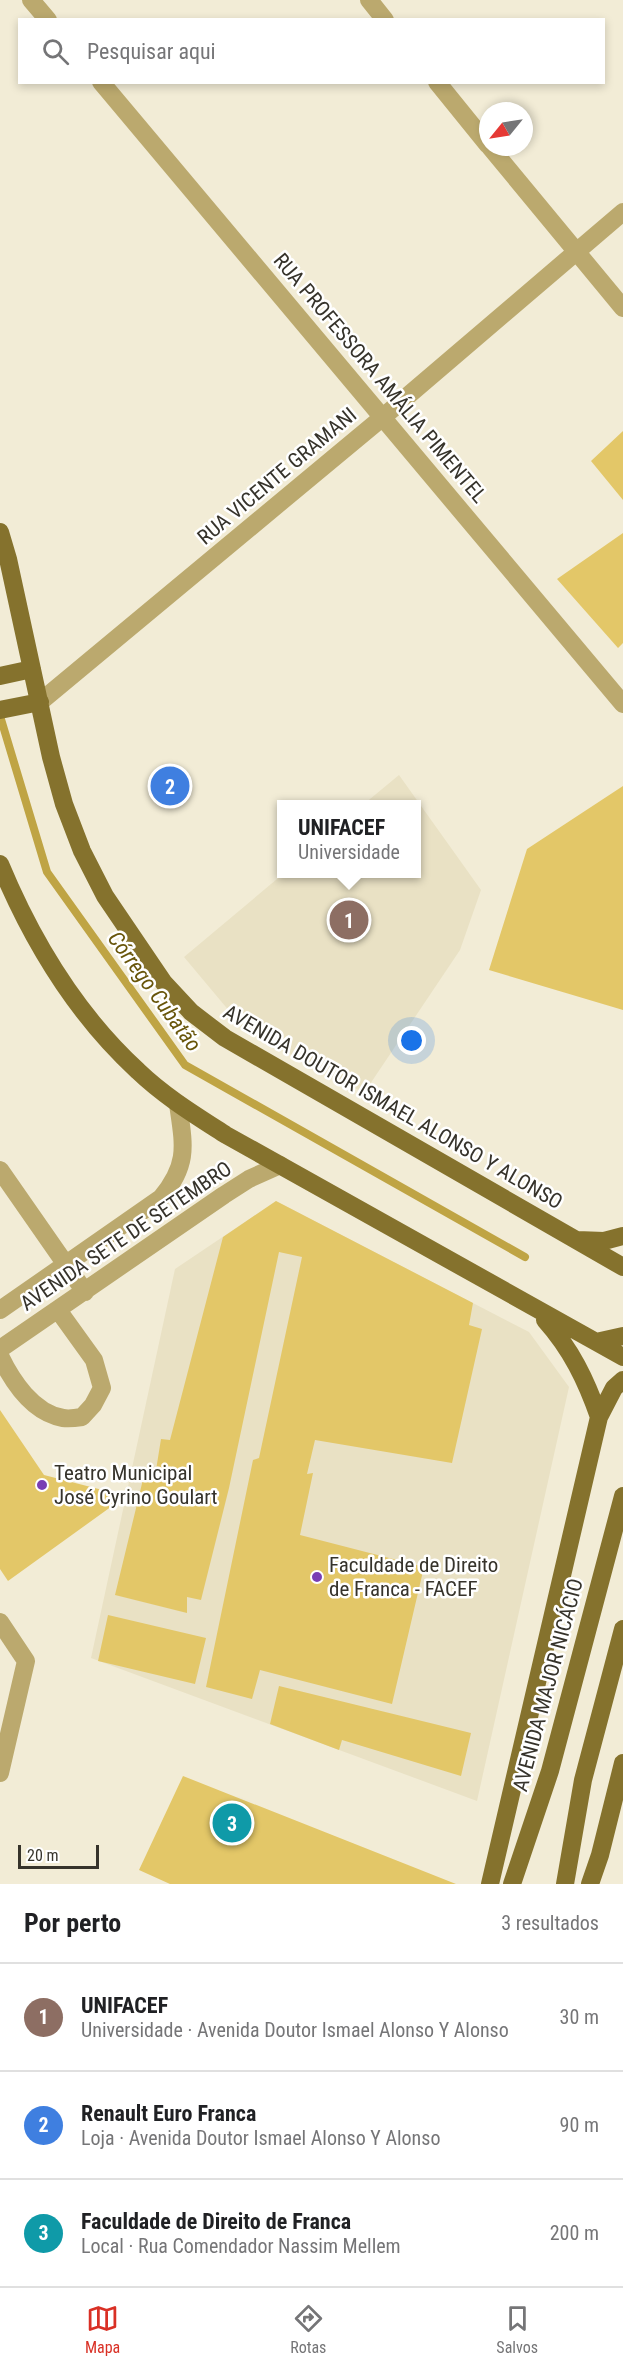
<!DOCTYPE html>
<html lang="pt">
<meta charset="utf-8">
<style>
:root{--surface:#fff;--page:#f6f6f6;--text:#202124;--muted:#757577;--line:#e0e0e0;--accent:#d93025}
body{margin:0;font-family:"Roboto Condensed",sans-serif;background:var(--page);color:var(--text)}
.compass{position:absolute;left:479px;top:102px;width:54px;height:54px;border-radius:50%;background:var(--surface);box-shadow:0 3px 9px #0003;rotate:240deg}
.scale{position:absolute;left:18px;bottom:15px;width:81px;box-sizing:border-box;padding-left:6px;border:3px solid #36332b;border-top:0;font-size:16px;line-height:21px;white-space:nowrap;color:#36332b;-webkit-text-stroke:4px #fff;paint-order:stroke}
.you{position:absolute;left:412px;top:1041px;width:21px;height:21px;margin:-15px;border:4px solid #fff;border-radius:50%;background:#1a73e8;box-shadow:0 0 0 9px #1a73e833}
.badge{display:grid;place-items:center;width:39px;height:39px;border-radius:50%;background:var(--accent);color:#fff;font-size:20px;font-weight:700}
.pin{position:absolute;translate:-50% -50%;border:3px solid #fff;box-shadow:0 2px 6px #0006}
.popup{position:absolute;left:277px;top:800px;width:144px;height:78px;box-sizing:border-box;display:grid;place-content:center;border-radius:0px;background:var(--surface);filter:drop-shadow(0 2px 4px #0005);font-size:20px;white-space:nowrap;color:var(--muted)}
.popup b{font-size:22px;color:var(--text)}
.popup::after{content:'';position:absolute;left:50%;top:100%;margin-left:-12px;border:12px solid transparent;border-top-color:var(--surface)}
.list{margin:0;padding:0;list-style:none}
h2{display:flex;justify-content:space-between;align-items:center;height:78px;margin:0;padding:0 24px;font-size:26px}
h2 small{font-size:20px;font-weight:400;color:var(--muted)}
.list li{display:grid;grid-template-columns:39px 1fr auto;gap:18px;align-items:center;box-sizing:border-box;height:108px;padding:0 24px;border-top:2px solid var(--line)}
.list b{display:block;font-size:22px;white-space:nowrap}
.list p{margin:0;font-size:20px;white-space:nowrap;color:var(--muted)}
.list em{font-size:20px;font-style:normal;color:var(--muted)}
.icon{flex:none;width:33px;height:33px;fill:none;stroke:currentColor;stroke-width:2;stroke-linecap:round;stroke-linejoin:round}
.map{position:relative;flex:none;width:623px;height:1884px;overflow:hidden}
.search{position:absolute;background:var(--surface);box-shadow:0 3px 9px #0003;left:18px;right:18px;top:18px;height:66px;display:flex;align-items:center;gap:15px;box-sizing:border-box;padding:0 21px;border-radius:0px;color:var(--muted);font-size:22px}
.sheet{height:402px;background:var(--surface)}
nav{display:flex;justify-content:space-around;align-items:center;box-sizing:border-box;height:84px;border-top:2px solid var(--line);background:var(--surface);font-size:16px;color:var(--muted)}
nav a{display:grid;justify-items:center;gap:3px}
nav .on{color:var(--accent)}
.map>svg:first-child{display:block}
.built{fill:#e9e1c4}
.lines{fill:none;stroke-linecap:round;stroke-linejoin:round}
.stream{stroke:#bfa444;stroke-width:8}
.building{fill:#e3c768}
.minor{stroke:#bba96e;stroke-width:18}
.major{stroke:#85722d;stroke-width:18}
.poi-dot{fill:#793eb4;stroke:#fff;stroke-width:2}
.labels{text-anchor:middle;stroke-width:5;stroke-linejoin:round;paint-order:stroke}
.street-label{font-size:21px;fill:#36332b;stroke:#fff}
.poi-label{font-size:21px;fill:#36332b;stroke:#fff;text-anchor:start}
.water-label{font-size:22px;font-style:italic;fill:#68550a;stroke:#fff}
</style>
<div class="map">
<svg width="623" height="1884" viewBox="0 0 623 1884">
<rect width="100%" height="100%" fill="#f2ecd6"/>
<path class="built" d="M399,775l82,115 -21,60 -96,143 -118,-62 -62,-74 99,-83h133v-70h-52z
M276,1201l253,131 40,55 -92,414 -386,-143 84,-389z"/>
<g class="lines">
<path class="stream" d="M0,716l47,156 138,193 340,192"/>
</g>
<path class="building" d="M623,431v69l-32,-39z
M623,533v110l-5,5 -61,-69z
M623,786v224l-134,-40 38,-121z
M276,1201l197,102 -4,22 13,4 -30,134 -137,-23 -8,34 6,-1 -13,62 124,32 -32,137 -132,-34 -8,29 -46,-12 47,-227 6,-2 43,-201 -23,-5 -50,236 -28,112 -14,-3v16l-72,-18 31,-128 10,3 5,-31 9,1 53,-203z
M0,1410l44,65 82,21 -118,85 -8,-12z
M108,1615l98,23 -11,46 -97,-23z
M279,1686l192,47 -10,43 -119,-36 -3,10 -69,-26z
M183,1776l273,108h-286l-31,-14z"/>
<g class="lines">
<path class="minor" d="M31,0l17,20
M369,0l16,20
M101,82l522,622
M437,82l51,63
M490,147l133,161
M40,702l343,-285 240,-205
M0,1170l85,122
M0,1310l161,-112c28,-34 23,-52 17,-94
M0,1349l224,-154 25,-16 31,-14
M0,1356c12,25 33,57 63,62 6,1 13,0 19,-1l11,-12 9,-17 -8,-28 -36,-50
M0,1622l26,39 -26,112"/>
<path class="major" d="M0,532l8,27 43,198 13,47 18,47 23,45 59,87 27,29 34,26 398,229
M0,676l32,-7
M0,710l40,-8
M0,864c32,77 76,150 138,207 26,25 57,44 88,64l397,222
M577,1240l27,1 19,-5
M545,1320c26,29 41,60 54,97
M596,1342l27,-6
M490,1884l109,-467 15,-29 9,-8
M512,1884l38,-113 73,-275
M565,1884l18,-104 40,-151
M590,1884l10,-29 23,-92"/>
</g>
<g class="poi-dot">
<circle cx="42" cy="1485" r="6"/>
<circle cx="317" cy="1577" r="6"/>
</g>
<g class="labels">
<g class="street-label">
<text transform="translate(380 378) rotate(50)" y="7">RUA PROFESSORA AMÁLIA PIMENTEL</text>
<text transform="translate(277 476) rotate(-40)" y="7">RUA VICENTE GRAMANI</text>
<text transform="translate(393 1107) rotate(30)" y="7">AVENIDA DOUTOR ISMAEL ALONSO Y ALONSO</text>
<text transform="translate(126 1236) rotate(-34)" y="7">AVENIDA SETE DE SETEMBRO</text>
<text transform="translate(548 1685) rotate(-75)" y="7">AVENIDA MAJOR NICÁCIO</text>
</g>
<g class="poi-label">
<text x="54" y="1480">Teatro Municipal<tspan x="54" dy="24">José Cyrino Goulart</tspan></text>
<text x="329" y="1572">Faculdade de Direito<tspan x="329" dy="24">de Franca - FACEF</tspan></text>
</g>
<g class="water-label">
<text transform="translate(155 991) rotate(54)" y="8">Córrego Cubatão</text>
</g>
</g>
</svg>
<svg class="compass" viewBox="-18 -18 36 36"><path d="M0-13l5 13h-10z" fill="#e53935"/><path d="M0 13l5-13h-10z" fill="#757577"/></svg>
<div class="scale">20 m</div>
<div class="you"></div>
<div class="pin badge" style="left:349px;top:920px;background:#8d6e63">1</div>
<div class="popup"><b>UNIFACEF</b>Universidade</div>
<div class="pin badge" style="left:170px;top:786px;background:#3f7fe0">2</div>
<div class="pin badge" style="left:232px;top:1823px;background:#0f9aa8">3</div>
<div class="search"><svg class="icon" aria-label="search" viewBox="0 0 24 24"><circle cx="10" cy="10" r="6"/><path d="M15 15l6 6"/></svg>Pesquisar aqui</div>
</div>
<section class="sheet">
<h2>Por perto<small>3 resultados</small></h2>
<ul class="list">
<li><span class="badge" style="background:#8d6e63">1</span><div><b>UNIFACEF</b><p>Universidade · Avenida Doutor Ismael Alonso Y Alonso</p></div><em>30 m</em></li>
<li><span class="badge" style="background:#3f7fe0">2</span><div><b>Renault Euro Franca</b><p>Loja · Avenida Doutor Ismael Alonso Y Alonso</p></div><em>90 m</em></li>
<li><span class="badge" style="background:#0f9aa8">3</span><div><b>Faculdade de Direito de Franca</b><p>Local · Rua Comendador Nassim Mellem</p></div><em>200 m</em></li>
</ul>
</section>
<nav>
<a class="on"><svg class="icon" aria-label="map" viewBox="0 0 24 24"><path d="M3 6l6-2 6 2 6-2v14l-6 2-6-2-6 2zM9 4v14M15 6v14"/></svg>Mapa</a>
<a><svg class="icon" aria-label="directions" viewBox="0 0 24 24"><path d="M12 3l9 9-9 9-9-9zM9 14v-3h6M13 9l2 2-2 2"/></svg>Rotas</a>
<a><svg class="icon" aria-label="saved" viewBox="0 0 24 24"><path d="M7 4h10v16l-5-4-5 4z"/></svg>Salvos</a>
</nav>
